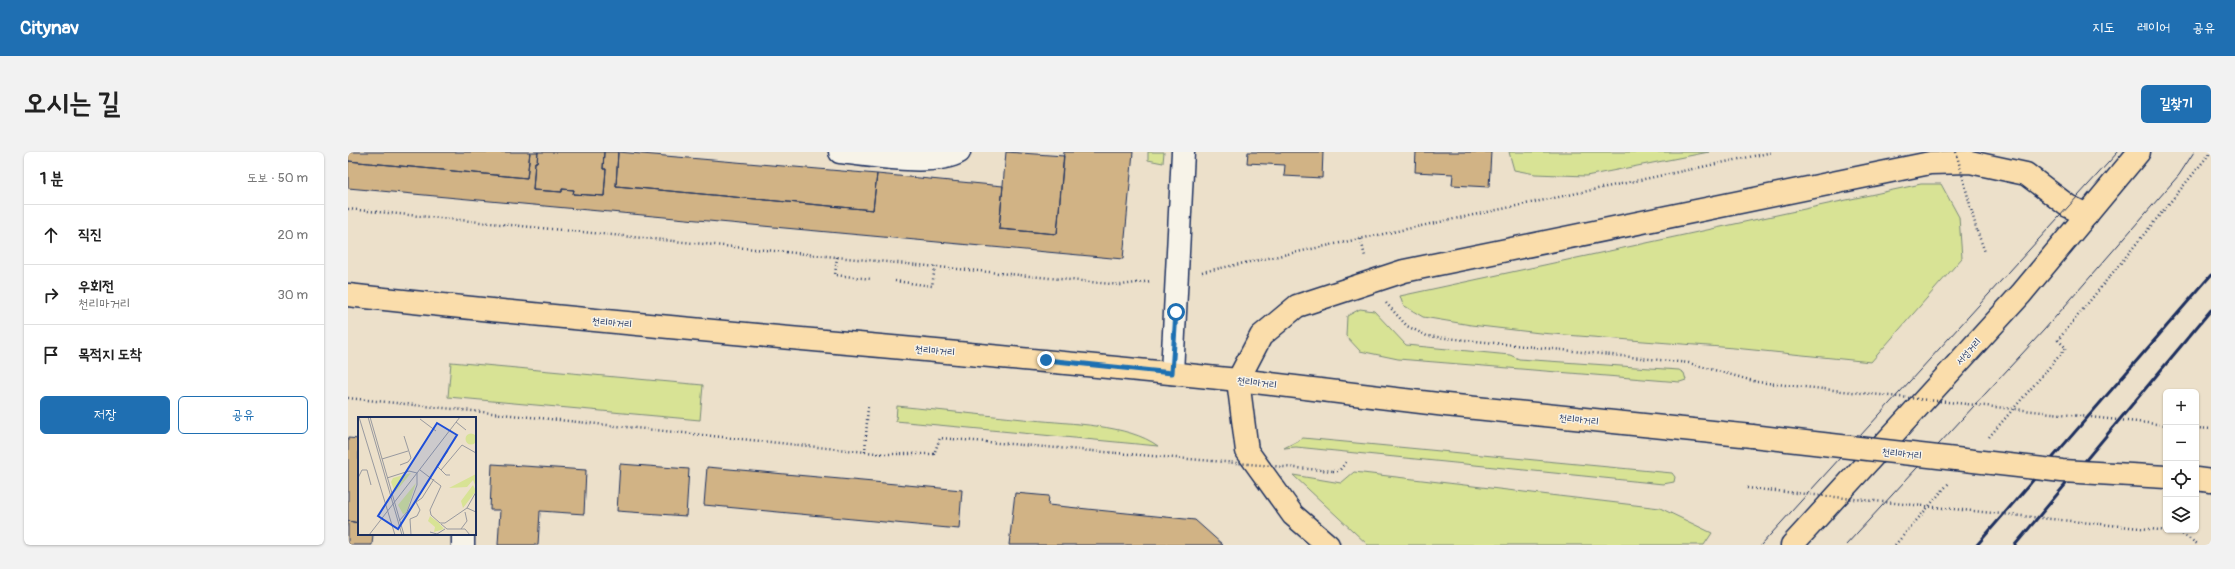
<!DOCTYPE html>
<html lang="ko">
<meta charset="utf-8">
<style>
:root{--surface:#fff;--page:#f2f2f2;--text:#222;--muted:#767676;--line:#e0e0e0;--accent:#1f6fb2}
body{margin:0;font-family:Pangolin,"Poor Story",sans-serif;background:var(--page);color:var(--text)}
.controls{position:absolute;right:12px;bottom:12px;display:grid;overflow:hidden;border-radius:6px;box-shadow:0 1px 3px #0004}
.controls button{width:36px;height:36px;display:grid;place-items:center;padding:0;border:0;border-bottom:1px solid var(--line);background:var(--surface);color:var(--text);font:20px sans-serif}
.stop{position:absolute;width:12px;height:12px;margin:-9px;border:3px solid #1f6fb2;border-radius:50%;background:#fff}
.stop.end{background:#1f6fb2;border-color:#fff;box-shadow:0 1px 4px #0008}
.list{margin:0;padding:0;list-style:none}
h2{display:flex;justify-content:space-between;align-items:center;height:52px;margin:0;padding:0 16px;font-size:17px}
h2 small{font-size:13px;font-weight:400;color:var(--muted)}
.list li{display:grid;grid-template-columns:26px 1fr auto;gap:12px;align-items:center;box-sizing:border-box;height:60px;padding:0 16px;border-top:1px solid var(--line)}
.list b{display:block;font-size:15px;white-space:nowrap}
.list p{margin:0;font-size:13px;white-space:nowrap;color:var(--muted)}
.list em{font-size:13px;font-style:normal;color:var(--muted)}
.actions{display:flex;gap:8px;padding:12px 16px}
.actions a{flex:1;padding:9px 0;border:1px solid var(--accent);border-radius:6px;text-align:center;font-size:14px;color:var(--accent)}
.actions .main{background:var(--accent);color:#fff}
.icon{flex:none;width:22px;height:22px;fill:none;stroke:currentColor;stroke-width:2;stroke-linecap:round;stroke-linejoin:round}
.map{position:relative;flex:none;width:1863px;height:393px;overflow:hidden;border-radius:6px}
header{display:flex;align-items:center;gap:24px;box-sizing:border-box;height:56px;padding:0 20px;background:var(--accent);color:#fff}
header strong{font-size:19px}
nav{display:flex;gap:22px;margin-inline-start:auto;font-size:14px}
.intro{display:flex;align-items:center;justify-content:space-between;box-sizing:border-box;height:96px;padding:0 24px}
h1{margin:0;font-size:28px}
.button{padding:10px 18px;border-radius:6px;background:var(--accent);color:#fff;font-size:14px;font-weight:700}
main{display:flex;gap:24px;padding:0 24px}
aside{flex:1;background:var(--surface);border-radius:6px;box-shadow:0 1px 3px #0004}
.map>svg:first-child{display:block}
.green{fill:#d8e395;stroke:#7a897a}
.building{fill:#d1b385;stroke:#1b2f5e}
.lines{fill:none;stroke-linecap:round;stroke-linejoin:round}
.minor-casing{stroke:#1b2f5e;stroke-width:25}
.major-casing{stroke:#1b2f5e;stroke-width:25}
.highway-casing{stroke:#1b2f5e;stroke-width:25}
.path{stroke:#1b2f5e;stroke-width:2.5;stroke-dasharray:1 3;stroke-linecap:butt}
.minor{stroke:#f7f3e8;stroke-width:22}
.major{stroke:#faddab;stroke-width:22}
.highway{stroke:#faddab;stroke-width:22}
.tram{stroke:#1b2f5e;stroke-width:1}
.rail{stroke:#1b2f5e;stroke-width:3}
.highway-bridge-casing{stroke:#1b2f5e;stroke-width:25;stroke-linecap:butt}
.path-bridge{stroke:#1b2f5e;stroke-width:2.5;stroke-dasharray:1 3;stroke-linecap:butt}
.highway-bridge{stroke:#faddab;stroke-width:22}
.route{stroke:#1f6fb2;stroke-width:5}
.labels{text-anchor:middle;stroke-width:3;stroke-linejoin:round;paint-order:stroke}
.street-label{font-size:10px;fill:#1b2f5e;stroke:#f7f3e8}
.inset-road{fill:none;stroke:#98999f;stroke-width:1}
.view{fill:#1d4ed8;fill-opacity:0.15;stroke:#1d4ed8;stroke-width:2}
.inset-edge{fill:none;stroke:#1b2f5e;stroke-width:2}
</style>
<header>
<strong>Citynav</strong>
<nav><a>지도</a><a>레이어</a><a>공유</a></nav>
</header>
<div class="intro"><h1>오시는 길</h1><a class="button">길찾기</a></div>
<main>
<aside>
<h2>1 분<small>도보 · 50 m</small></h2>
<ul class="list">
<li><svg class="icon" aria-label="ahead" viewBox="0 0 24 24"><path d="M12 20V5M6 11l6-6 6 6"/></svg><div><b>직진</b></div><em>20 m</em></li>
<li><svg class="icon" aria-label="right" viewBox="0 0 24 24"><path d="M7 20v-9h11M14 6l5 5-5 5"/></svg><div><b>우회전</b><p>천리마거리</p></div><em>30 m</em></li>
<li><svg class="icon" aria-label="arrive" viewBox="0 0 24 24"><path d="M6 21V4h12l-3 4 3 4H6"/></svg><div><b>목적지 도착</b></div></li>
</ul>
<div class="actions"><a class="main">저장</a><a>공유</a></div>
</aside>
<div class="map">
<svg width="1863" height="393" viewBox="0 0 1863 393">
<rect width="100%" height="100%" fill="#ece0ca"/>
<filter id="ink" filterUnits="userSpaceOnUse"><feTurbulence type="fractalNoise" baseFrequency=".025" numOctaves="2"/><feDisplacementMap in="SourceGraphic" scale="8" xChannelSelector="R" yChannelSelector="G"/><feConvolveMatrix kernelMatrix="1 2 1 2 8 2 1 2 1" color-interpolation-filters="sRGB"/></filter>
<g filter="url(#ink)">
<path class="green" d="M800,0h16l-1,11 -15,-3z
M1161,0h200l-123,24 -51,-2 -21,-4z
M1573,32h20l18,33 3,41 -91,104 -137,-14 -194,-15 -69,-8 -48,-8 -20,-12 -3,-9z
M1012,157l14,2 32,34 104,10 9,4 160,11 5,3 2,7 -6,2 -282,-23 -38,-8 -14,-15 1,-20z
M103,210l252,23 -3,35 -252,-23z
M549,254c45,5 91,9 136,14 37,4 95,4 125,26l-262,-25z
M955,286l369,35 3,4 -1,5 -11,2 -367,-37 -12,1z
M1006,320l306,36 52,25 -8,12h-336l-75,-70 48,8z"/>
<path class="building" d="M0,0h182l-3,26 -179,-17z
M182,0h8l-1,10h-2l-2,28 29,2v-3l12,1 -1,4 31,2 2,-27h-3l1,-17h14l-2,34 257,24 4,-36 126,12 -4,43 58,5 7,-82h69l-10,107 -775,-71v-27l179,17z
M190,0h66l-1,17h3l-2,27 -31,-2 1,-4 -12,-1v3l-29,-2 2,-28h2z
M270,0l259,22 -4,36 -257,-24z
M658,0l58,4 -7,78 -58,-5z
M900,0h75l-1,26 -38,-2 1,-11 -38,-2z
M1068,0h75l-2,35 -37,-2 1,-11 -38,-2z
M0,286l11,1v84l-11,-2z
M144,312l94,6 -2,44 -44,-3 -2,34h-40l2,-35h-10z
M272,312l69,5 -3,47 -69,-5z
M359,315l255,23 -3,39 -255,-24z
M667,341l34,3 -1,9 147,15 28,25h-214z
M0,369l11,2v11h14l-1,11h-24z"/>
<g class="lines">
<defs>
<path id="minor" d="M492,0c29,3 94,15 119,0
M824,221l11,-221
M115,393v-11"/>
<path id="major" d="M0,143c296,33 594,54 890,85
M1444,393l229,-251 118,-142"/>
<path id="highway" d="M890,228l208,25 306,31
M1848,327l15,2
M980,393l-35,-30 -46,-64 -9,-71 23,-44 36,-30 107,-35 526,-108 40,-1 56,12 42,32 19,9"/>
</defs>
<use href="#minor" class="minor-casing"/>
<use href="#major" class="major-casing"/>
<use href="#highway" class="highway-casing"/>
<path class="path" d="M0,57l773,76 30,-4
M1629,79l8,21
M1013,87l4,18
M489,105l-2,18 37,4
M854,120l571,-120
M547,129l37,5 3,-19
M1038,151l21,23 20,10 262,27 68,19
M0,246l537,56h49l6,-16 176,15
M1848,276l15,1
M1641,285l77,-89 -8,-8 153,-188
M517,300l3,-47
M985,319h6l7,-9
M1831,380l20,13
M1547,393l54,-62"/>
<use href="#minor" class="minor"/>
<use href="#major" class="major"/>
<use href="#highway" class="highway"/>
<path class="tram" d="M1413,393l357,-393
M1498,393l198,-215 135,-155 15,-23"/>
<path class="rail" d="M1629,393l234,-270
M1667,393l196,-235"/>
<defs>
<path id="highway-bridge" d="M1404,284l310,35 104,6"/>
</defs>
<use href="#highway-bridge" class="highway-bridge-casing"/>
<path class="path-bridge" d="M1608,0l21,79
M1409,230l409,43
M768,301l217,18
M1399,336l432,44"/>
<use href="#highway-bridge" class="highway-bridge"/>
</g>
</g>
<g class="lines" filter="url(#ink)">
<path class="route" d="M698,208l126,13 4,-61"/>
</g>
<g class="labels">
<g class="street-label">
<text transform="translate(264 170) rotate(5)" y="4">천리마거리</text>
<text transform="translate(587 198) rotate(5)" y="4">천리마거리</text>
<text transform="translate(1620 199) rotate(-48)" y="4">서성거리</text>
<text transform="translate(909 230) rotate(7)" y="4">천리마거리</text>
<text transform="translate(1231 267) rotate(6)" y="4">천리마거리</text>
<text transform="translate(1554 301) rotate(6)" y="4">천리마거리</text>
</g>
</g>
<g transform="translate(10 265)">
<rect width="118" height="118" fill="#ece0ca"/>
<path d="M107.5 22a5.5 5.5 0 1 1 11 0a5.5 5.5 0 1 1-11 0ZM53,56l-14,17 -2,2 -4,-10 2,-4zM118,57v13l-3,-7 -6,7 -18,1zM58,66l-10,30 -3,1 -5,-9zM115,68l3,6 -13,17 -2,-7zM72,99l9,7 5,6 -10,3 1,-5 -7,-6z" fill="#d8e395"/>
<path class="inset-road" d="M1,0l36,118M10,0l34,118M12,0l34,118M62,2l16,12M98,5l10,8M90,34l-11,15 9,9h4M24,42l26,-8M42,48l8,-3 3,-4 -7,-22M62,53l21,16 -11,24 1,5 9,8h5l22,-15 9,4M83,53l21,-25 14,8M59,56l43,-56M0,61l4,-8h5l4,15M29,61l22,-7 8,2M109,91l9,-16M41,104l8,-9 10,-27v-12M83,107l6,5h18l5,6M103,112l6,-8 -2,-9M72,115l7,2 8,-5M11,118l48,-62M53,118l-1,-16 7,-3 3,-6 -4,-8 6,-4 12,-19"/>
<path class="view" d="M79,6l20,12 -59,94 -20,-13z"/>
<rect width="118" height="118" class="inset-edge"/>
</g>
</svg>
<div class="controls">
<button>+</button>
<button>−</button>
<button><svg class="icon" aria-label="locate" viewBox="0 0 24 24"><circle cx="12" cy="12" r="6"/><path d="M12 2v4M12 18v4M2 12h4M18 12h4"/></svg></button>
<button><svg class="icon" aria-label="layers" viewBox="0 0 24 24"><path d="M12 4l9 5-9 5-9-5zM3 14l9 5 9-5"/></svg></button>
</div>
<div class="stop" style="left:828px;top:160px"></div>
<div class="stop end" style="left:698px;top:208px"></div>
</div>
</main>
